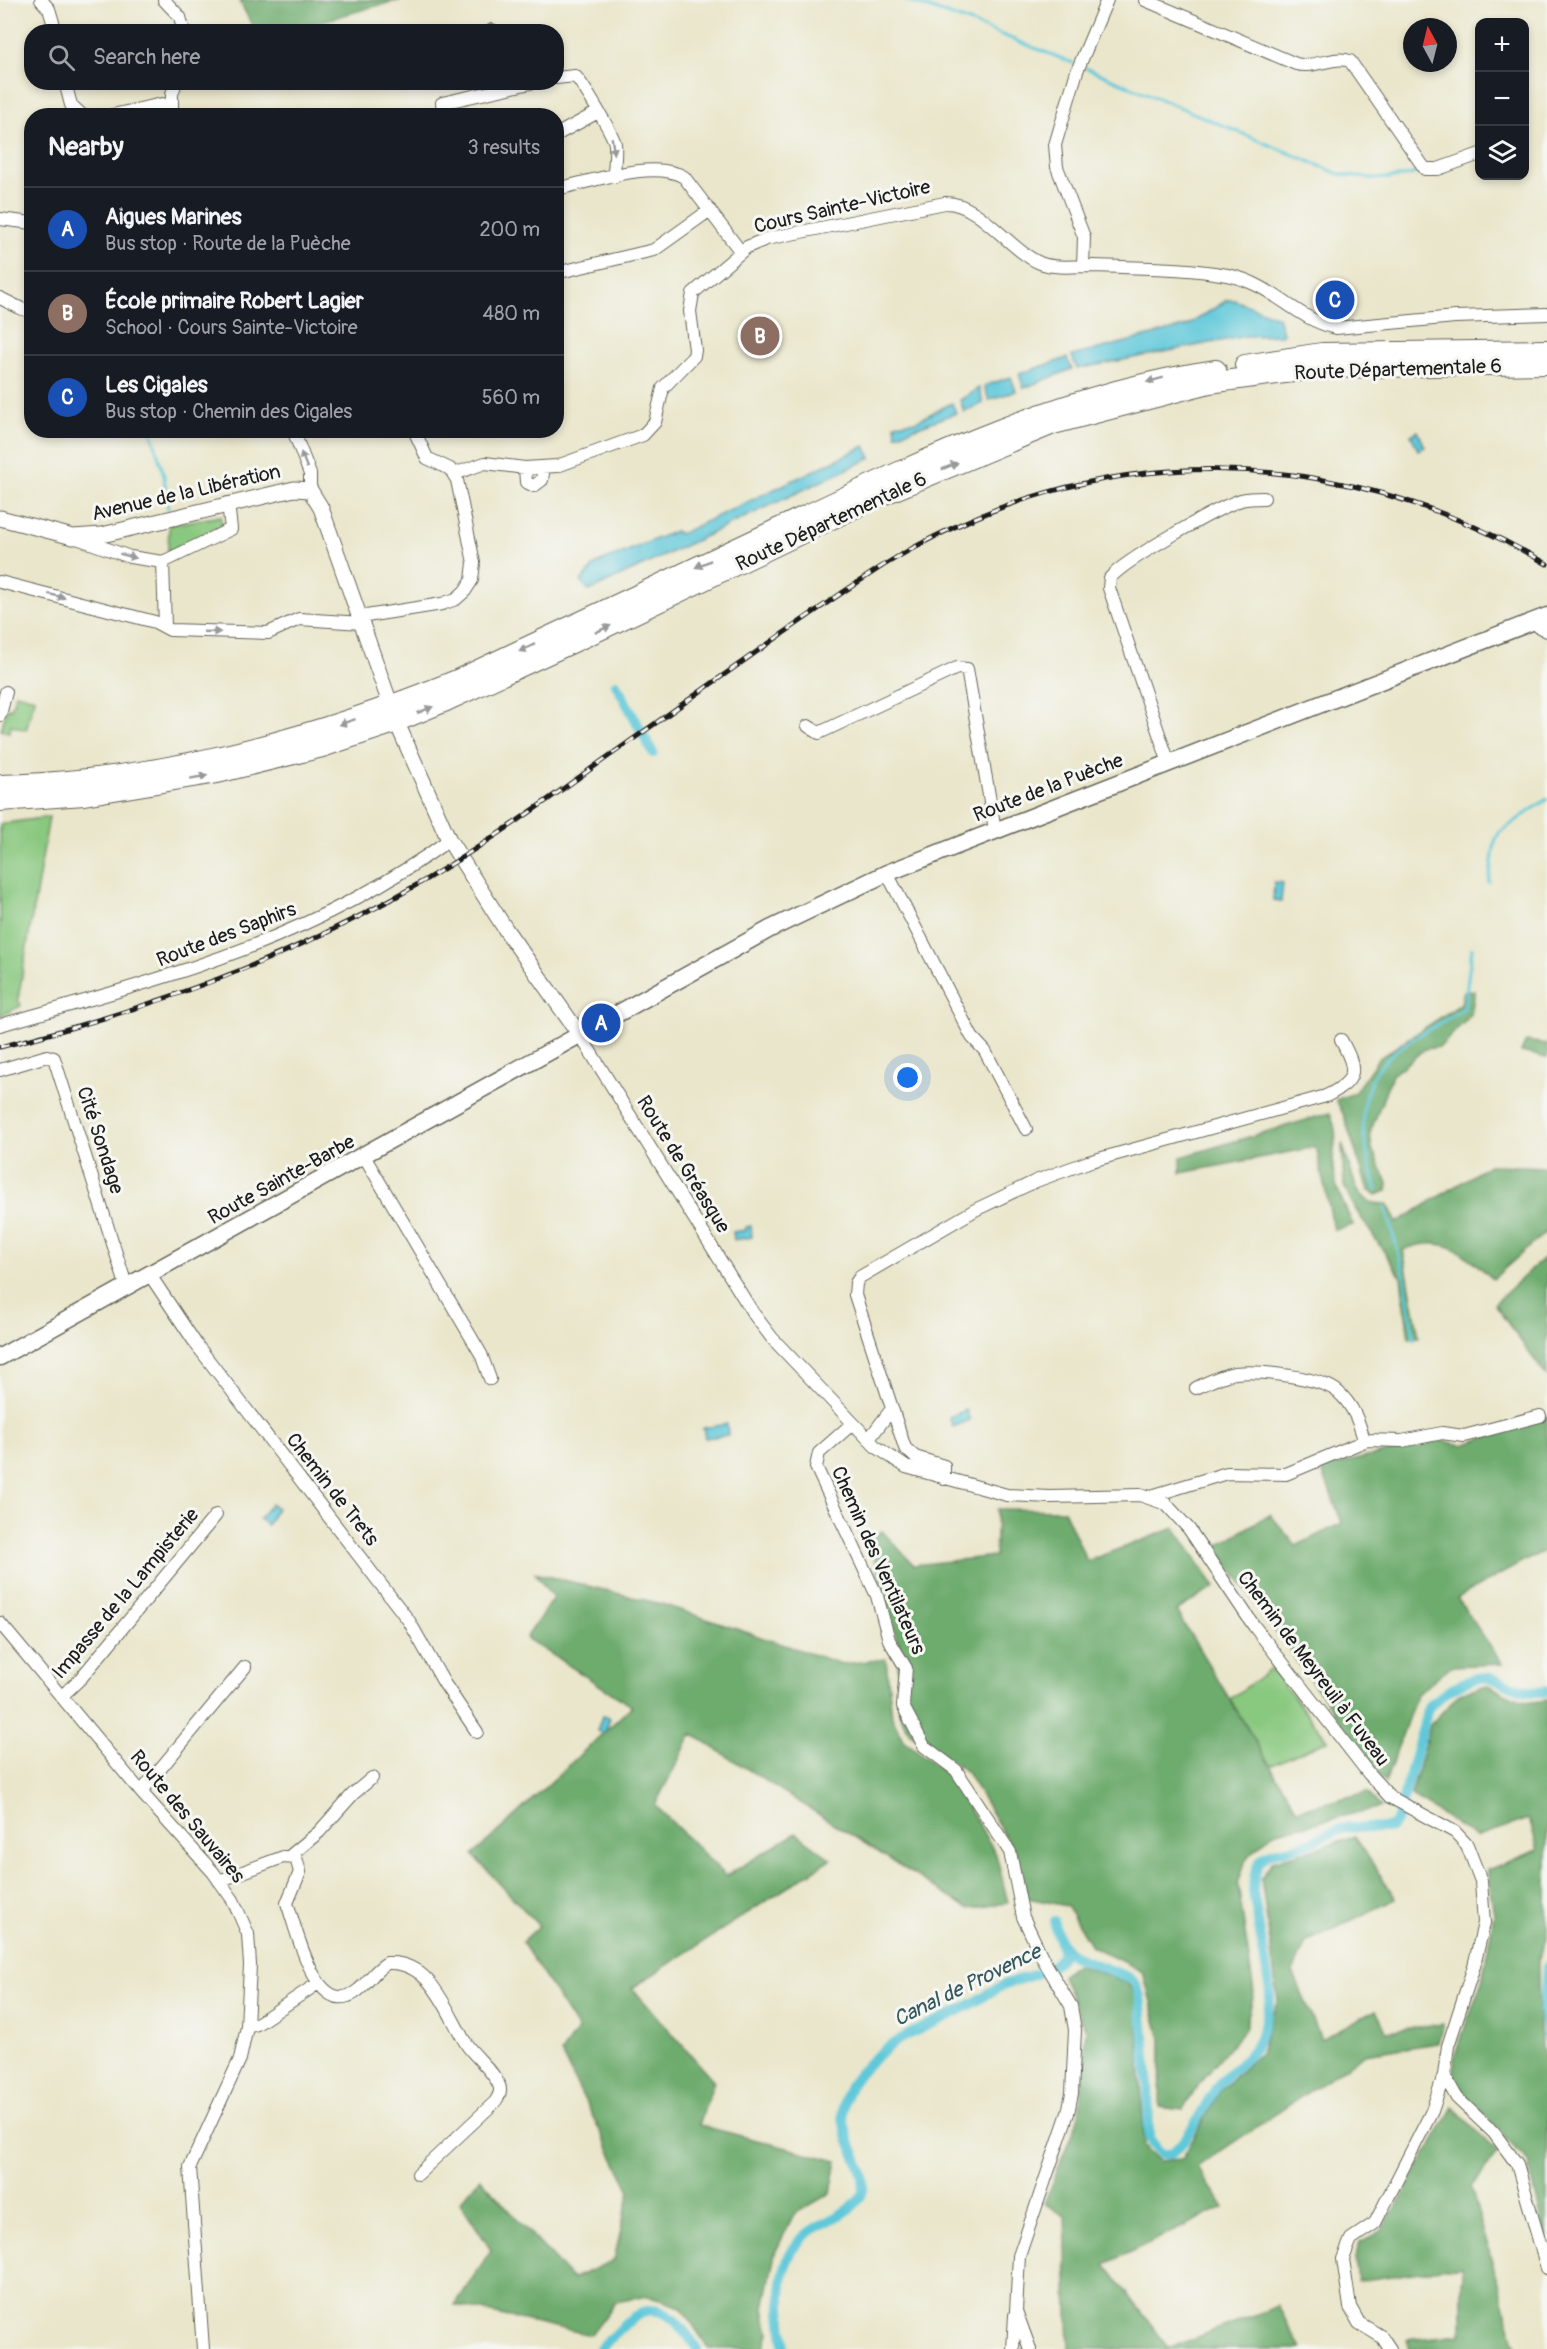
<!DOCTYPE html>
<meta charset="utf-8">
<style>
:root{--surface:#171b24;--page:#242831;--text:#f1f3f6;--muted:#9ea1a6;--line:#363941;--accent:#d1495b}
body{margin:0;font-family:Pangolin,sans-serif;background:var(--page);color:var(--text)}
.controls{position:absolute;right:18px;top:18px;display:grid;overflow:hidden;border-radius:12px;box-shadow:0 3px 9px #0003}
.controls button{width:54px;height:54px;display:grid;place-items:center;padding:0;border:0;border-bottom:2px solid var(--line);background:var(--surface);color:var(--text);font:30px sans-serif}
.compass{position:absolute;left:1403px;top:18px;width:54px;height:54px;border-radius:50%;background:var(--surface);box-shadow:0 3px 9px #0003;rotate:353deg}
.you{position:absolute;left:908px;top:1078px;width:21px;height:21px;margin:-15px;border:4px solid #fff;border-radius:50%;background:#1a73e8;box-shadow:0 0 0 9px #1a73e833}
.badge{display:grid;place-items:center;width:39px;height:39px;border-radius:50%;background:var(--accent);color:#fff;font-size:20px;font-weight:700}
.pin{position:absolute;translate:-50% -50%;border:3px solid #fff;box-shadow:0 2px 6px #0006}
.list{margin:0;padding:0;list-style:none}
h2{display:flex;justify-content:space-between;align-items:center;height:78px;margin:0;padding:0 24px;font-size:26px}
h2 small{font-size:20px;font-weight:400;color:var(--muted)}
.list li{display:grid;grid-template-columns:39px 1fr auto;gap:18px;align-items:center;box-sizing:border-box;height:84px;padding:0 24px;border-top:2px solid var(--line)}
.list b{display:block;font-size:22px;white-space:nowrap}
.list p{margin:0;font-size:20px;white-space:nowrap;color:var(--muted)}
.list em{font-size:20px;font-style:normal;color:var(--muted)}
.icon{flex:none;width:33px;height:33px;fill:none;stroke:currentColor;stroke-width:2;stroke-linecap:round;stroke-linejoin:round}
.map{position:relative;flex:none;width:1547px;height:2349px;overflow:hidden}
.search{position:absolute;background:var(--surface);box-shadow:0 3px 9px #0003;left:24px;top:24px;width:540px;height:66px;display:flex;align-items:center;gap:15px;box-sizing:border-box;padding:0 21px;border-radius:24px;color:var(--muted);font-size:22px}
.panel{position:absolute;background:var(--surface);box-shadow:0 3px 9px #0003;left:24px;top:108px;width:540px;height:330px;border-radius:24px}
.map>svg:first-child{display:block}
.green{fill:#89c87f;stroke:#52724e;stroke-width:1.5}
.forest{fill:#6eac6e;stroke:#456445;stroke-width:1.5}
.water{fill:#5ec8d9;stroke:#3d727a;stroke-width:1.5}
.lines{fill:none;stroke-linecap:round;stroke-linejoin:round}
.stream{stroke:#5ec8d9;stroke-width:3}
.canal{stroke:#5ec8d9;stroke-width:10}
.minor-casing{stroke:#646359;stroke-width:14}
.tertiary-casing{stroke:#646359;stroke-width:17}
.secondary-casing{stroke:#646359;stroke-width:19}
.trunk-casing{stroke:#646359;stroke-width:22}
.minor{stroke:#fff;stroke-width:12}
.tertiary{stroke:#fff;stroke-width:15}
.secondary{stroke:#fff;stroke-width:16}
.trunk{stroke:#fff;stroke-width:20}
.rail-casing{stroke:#1c1c1c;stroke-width:5}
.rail{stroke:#f6f6f2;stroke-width:3;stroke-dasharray:9;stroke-linecap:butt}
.oneway{fill:#999}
.labels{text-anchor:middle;stroke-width:6;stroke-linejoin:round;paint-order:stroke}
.street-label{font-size:20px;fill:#1c1c1c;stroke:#f6f6f2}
.water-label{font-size:21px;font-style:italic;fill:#33585e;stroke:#f6f6f2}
</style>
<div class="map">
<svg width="1547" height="2349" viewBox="0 0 1547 2349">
<rect width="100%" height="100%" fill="#f6f6f2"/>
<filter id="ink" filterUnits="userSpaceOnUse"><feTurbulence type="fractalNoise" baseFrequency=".0167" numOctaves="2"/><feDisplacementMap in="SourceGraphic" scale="12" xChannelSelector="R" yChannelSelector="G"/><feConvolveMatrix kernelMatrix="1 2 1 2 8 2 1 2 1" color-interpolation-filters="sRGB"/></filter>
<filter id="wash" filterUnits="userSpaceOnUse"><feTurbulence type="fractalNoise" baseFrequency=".008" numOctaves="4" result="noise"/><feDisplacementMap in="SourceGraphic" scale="24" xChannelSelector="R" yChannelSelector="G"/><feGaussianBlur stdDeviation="1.35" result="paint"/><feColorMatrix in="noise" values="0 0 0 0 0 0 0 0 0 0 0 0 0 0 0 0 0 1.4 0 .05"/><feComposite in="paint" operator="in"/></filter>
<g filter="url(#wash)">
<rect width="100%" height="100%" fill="#eae6cb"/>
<path class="green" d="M221,516l1,13 -54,23 1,-27z
M16,693l19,5 -1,4 -8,28 -15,-5 -2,7 -8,-2 6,-22 4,1z
M49,817l-31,182 3,7 -21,10v-192z
M1271,1669l57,71 -58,26 -40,-67z"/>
<path class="forest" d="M239,0h162c-48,10 -98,32 -146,31z
M1464,991h11l-4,24 -31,32 -15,2 -33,26 -22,58 2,16 16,34 -1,8 -11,4 -8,-5 -24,-74 -8,-16 18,-7 24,-34 83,-55z
M1526,1041l21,3v14l-26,-6z
M1330,1113c11,27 2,30 3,55 2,21 12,38 20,57l-19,5 -18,-83 -135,26v-16z
M1342,1143l15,47 13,13 18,1 9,19 92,-58 58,2v64l-54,48c-30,-27 -49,-46 -90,-29l16,87 -10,1 -8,-61 -45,-67 -12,-24z
M1547,1255v122l-53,-73z
M1547,1416v133l-90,49 46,66 -52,2 -34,28 -32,89 -170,-236 55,-33 26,32 46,-23 -21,-55 117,-28 25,5z
M997,1509l67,1 23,51 88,-33 40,59 -39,24 121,199 70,-18 14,15 -108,26 -27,26 -8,25 16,109 -9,36 -46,55 -16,26 -23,-3 1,-68 -18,-67 -52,-26 -24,-40 -39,-8 -12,-44 -49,-82 -58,-40 -10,-19 -1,-70 -29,-102 13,-10 32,34 81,-9z
M535,1573l130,32 177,59 44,-5 6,57 11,24 47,36 46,78 12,49 -40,6 -276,-175 -37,71 71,71 70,-43 35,26 -199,129 82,93 -15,44 138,36 -6,32 -37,21 -19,39 -11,55 5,25 -5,16h-55l-28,-42 -34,-11 -31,6 -25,33 -136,-30 36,-55 -31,-48 20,-24 92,101 42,-19 16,-69 -69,-138 17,-24 -56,-87 17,-16 -66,-71 159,-149 -106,-68 27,-40z
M1487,1685c17,7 41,23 60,14v239l-9,23 1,70 8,41v172l-19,-83 -74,-78v-26l28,-76 12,-67 -7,-44 51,-20 -9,-31 -54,18 -64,-42 19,-70 30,-32z
M1355,1837l41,62 -90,43 -13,30 28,67 55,-29 10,21 57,-7 -5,19 -73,11 -168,113 27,40 -119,57 64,84 109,-42 23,43h-232l-4,-133 -21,-13 35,-86 7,-87 -24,-54 14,-12 51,18 10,16 7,148 15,15 23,-2 38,-68 40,-38 18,-53 -17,-122 12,-17z
M1453,2107l45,45 -27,36 46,161h-107l-3,-9 55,-6v-68l-104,15 -3,-23 5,-16 23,-12z"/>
<path class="water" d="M1227,300h7l44,17 5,16 -2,2 -35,1 -169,33 -5,-13 115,-30z
M1067,358l5,11 -48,19 -5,-14z
M1011,377l5,14 -27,9 -5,-14z
M979,388l4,15 -19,9 -4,-12z
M952,403l4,10 -60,22 -1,-11 21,-3z
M1418,431l7,16 -7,3 -7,-15z
M865,446l6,12 -282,133 -8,-10 15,-17 79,-33 5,3z
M1274,882l9,1 -2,18 -8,-1z
M751,1226l1,11 -18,3 -1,-8 13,-2v-3z
M966,1410l4,10 -17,7 -4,-10z
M727,1424l1,11 -23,3 -2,-10z
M271,1504l6,4 -10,17 -8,-6z
M602,1716l8,2 -5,15 -8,-2z"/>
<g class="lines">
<path class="stream" d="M905,0l59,20 109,43
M1086,68l253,106c27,5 52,7 77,-1
M151,430l13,46 4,32
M1489,882l6,-41 5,-9 47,-33
M1377,1190c-18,-57 -28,-111 31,-148 18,-12 38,-21 56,-34l8,-60
M1385,1206l19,67 10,67"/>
<path class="canal" d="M616,684l37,69
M1062,1944l11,12 55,21 7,6 5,13 8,82 1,60 12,16h10c21,-18 31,-46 47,-69 8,-11 21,-19 30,-29 14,-17 22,-44 22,-65l-17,-99c1,-50 25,-36 58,-50 13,-5 25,-14 39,-15 14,0 27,3 42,0l6,-9 30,-110c14,-15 44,-36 66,-29 19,6 32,16 53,12
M1547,1967l-3,43 3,27
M600,2349c42,-44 59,-59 97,0
M785,2349c-5,-42 -13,-94 29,-120 14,-9 35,-16 45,-30 22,-32 -44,-72 -1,-124 33,-39 64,-45 106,-67 13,-6 23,-15 36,-21 19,-10 51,-12 63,-33l-9,-33"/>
</g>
</g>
<g filter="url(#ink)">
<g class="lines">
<defs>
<path id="minor" d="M41,0l8,9 7,23
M164,0l16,17 4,15
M1145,0l151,64c19,5 37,-9 54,-3l75,108h13l42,-15
M492,30l1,2
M556,78l19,-2c7,6 39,60 40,68 1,11 -1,22 -1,33
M65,82l6,23 12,11
M108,116l54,-12 9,2
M172,116v-22l4,-12
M444,116l-2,-13 93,-21
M556,135l42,-23
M556,189c35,-7 98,-30 128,-12l57,75
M0,219l32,4
M1083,266l1,-29 -27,-70 -2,-22 22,-74 30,-71
M556,273l98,-23 56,-40
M0,298l22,11 10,2
M293,430l17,44v16
M525,468l1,14 8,4 8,-6 2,-13
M454,474l31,-11 40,5 32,-2 86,-31 12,-13 8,-34 31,-32 1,-6 -5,-39 3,-18 54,-46 19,-8 179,-36c34,-1 64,47 95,60 16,6 37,3 54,3 44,2 90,1 133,9 47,9 66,43 109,53l119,-11 92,-3
M74,537l56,20 33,5 68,-33 -3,-26
M163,562l2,65
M0,582l155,40 15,8 98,3 31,-14 63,4
M360,617l82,-13 14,-5 9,-8 7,-11 2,-17 -17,-83 -7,-11 -23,-11 -13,-28
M1535,621l4,6 8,4
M0,715l6,-23
M808,726l11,7 138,-65 10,1 28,161
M1169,763l-60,-175 1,-10c15,-18 107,-70 131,-78 7,-2 15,-2 23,-2
M887,873l85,164 13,14 41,78
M0,1025c159,-45 313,-85 449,-185
M580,1035l173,278 19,25 103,108 31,21 101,28 43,2 90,-2 26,9 23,25 65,97 115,148 21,23 65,35 12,13 14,36 3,42 -10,43 -26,80 -4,29 13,23 37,35 23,31 30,104
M0,1070l47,-14 7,2 73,230
M364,1156l117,198 9,25
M150,1275l46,69 213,277 35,62 33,49
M1196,1388c12,-6 26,-13 39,-15 23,-3 86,4 103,19 15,13 21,30 26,48
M853,1423l-34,30 -3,14 61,129 12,44 17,28 -3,38 21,40 32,24 54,82 13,65 20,42 28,47 4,24 -3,63 -4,20 -49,143 -3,55 14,38
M869,1439l22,-29
M944,1479v-13l-29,-9 -10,-9 -50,-153 1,-12 4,-6 115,-67 61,-29 52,-19 238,-66c33,-16 31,-27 15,-56
M1148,1497l79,-24 59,1 81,-34 35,1 40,-8 22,3 76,-20
M0,1623l141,169 72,80 20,28 15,34 2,31 -3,62 -7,32 -50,108 13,182
M62,1696l19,-18 135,-163
M141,1792l104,-125
M290,1856l29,-24 34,-38 19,-16
M219,1881l64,-24 13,1 4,14 -13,31c9,24 26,105 61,93 16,-5 24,-25 39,-33 45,-3 60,51 80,82 9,13 26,25 32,40 3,7 -1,12 -4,17l-77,72
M247,2027l10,-3 60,-40
M1013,2349l2,-34
M1390,2349l-8,-12 -23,-14 -9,-16 -7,-48 8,-20 24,-16 57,-112 12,-36"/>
<path id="tertiary" d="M0,518l73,19 29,-2 192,-46 16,1 11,18 66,187
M401,732l48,108 57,90 74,105"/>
<path id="secondary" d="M0,1357l770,-428 117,-56 660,-257"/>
<path id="trunk" d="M1245,365l77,-12 225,-3
M0,785c159,-4 311,-46 457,-105 112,-52 222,-105 333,-157 139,-66 272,-130 426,-153
M0,801l84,-6 133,-22 105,-26 66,-22 58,-24 158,-73 271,-130 178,-74 156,-41 113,-15 225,-4"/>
</defs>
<use href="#minor" class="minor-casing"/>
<use href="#tertiary" class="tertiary-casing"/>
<use href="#secondary" class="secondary-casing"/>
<use href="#trunk" class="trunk-casing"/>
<use href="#minor" class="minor"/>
<use href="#tertiary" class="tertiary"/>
<use href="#secondary" class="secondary"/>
<use href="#trunk" class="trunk"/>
<defs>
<path id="rail" d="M0,1047c139,-35 274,-82 399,-152 70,-39 135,-85 200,-132 95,-66 188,-135 285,-198 210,-130 452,-124 663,-1"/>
</defs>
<use href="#rail" class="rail-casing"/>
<use href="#rail" class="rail"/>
</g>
<defs><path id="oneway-solid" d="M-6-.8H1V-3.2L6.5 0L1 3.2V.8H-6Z" transform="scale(1.5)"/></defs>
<g class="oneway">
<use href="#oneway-solid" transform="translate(613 146) rotate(82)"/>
<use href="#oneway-solid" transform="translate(1155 380) rotate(165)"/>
<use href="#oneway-solid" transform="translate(304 460) rotate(-111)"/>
<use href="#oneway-solid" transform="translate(950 466) rotate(-23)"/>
<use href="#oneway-solid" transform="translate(128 556) rotate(15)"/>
<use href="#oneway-solid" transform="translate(703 564) rotate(155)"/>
<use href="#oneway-solid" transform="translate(57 596) rotate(14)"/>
<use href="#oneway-solid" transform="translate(603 629) rotate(-25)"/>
<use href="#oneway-solid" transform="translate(212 632) rotate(2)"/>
<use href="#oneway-solid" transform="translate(527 648) rotate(155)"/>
<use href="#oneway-solid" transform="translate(425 710) rotate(-22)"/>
<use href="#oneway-solid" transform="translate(347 722) rotate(162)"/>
<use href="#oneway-solid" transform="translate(199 777) rotate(-10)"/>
</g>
</g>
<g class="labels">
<g class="street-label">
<text transform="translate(842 206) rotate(-13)" y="7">Cours Sainte-Victoire</text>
<text transform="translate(1398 369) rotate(-2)" y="7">Route Départementale 6</text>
<text transform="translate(186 492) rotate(-13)" y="7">Avenue de la Libération</text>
<text transform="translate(831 521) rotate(-25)" y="7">Route Départementale 6</text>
<text transform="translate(1048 787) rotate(-21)" y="7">Route de la Puèche</text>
<text transform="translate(226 934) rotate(-21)" y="7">Route des Saphirs</text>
<text transform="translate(101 1140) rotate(72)" y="7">Cité Sondage</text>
<text transform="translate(684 1164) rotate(58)" y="7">Route de Gréasque</text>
<text transform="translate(281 1179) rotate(-29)" y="7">Route Sainte-Barbe</text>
<text transform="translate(333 1489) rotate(52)" y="7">Chemin de Trets</text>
<text transform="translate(879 1560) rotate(66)" y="7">Chemin des Ventilateurs</text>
<text transform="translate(125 1593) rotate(-50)" y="7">Impasse de la Lampisterie</text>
<text transform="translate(1314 1668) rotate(53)" y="7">Chemin de Meyreuil à Fuveau</text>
<text transform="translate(188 1816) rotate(50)" y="7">Route des Sauvaires</text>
</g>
<g class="water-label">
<text transform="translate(967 1985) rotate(-26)" y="7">Canal de Provence</text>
</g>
</g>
</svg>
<div class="controls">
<button>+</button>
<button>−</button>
<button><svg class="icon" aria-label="layers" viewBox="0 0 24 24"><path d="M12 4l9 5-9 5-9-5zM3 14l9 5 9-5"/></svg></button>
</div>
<svg class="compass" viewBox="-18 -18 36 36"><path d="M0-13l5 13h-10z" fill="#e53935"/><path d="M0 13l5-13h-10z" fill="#9ea1a6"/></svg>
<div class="you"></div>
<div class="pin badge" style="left:601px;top:1023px;background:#1a4fb4">A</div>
<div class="pin badge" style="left:760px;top:336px;background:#8d6e63">B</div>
<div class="pin badge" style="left:1335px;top:300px;background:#1a4fb4">C</div>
<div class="search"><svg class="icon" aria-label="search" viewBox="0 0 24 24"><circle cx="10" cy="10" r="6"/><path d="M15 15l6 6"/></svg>Search here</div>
<section class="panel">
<h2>Nearby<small>3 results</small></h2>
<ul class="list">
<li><span class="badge" style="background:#1a4fb4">A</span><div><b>Aigues Marines</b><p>Bus stop · Route de la Puèche</p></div><em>200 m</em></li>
<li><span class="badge" style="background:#8d6e63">B</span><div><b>École primaire Robert Lagier</b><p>School · Cours Sainte-Victoire</p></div><em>480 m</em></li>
<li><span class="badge" style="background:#1a4fb4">C</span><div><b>Les Cigales</b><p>Bus stop · Chemin des Cigales</p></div><em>560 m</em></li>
</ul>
</section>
</div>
